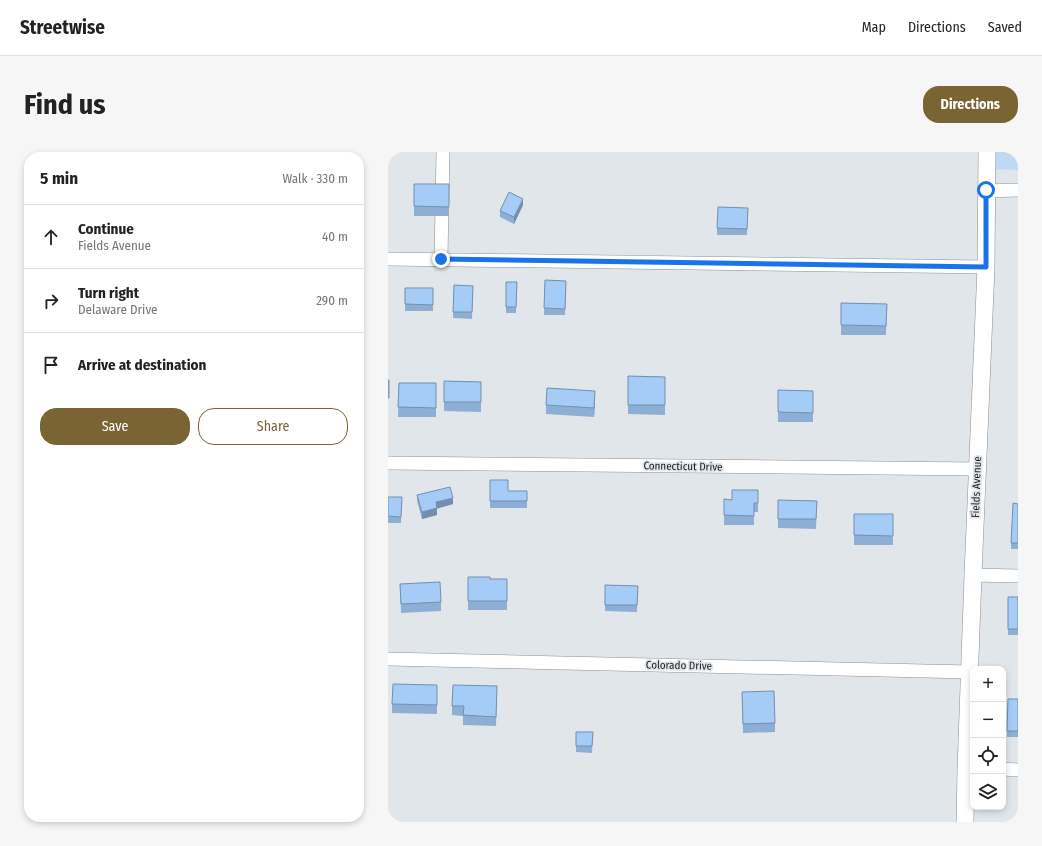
<!DOCTYPE html>
<meta charset="utf-8">
<style>
:root{--surface:#fff;--page:#f6f6f6;--text:#222;--muted:#767676;--line:#e0e0e0;--accent:#7a6434}
body{margin:0;font-family:"Fira Sans Condensed",sans-serif;background:var(--page);color:var(--text)}
.controls{position:absolute;right:12px;bottom:12px;display:grid;overflow:hidden;border-radius:8px;box-shadow:0 2px 6px #0003}
.controls button{width:36px;height:36px;display:grid;place-items:center;padding:0;border:0;border-bottom:1px solid var(--line);background:var(--surface);color:var(--text);font:20px sans-serif}
.stop{position:absolute;width:12px;height:12px;margin:-9px;border:3px solid #1a73e8;border-radius:50%;background:#fff}
.stop.end{background:#1a73e8;border-color:#fff;box-shadow:0 1px 4px #0008}
.list{margin:0;padding:0;list-style:none}
h2{display:flex;justify-content:space-between;align-items:center;height:52px;margin:0;padding:0 16px;font-size:17px}
h2 small{font-size:13px;font-weight:400;color:var(--muted)}
.list li{display:grid;grid-template-columns:26px 1fr auto;gap:12px;align-items:center;box-sizing:border-box;height:64px;padding:0 16px;border-top:1px solid var(--line)}
.list b{display:block;font-size:15px;white-space:nowrap}
.list p{margin:0;font-size:13px;white-space:nowrap;color:var(--muted)}
.list em{font-size:13px;font-style:normal;color:var(--muted)}
.actions{display:flex;gap:8px;padding:12px 16px}
.actions a{flex:1;padding:9px 0;border:1px solid var(--accent);border-radius:16px;text-align:center;font-size:14px;color:var(--accent)}
.actions .main{background:var(--accent);color:#fff}
.icon{flex:none;width:22px;height:22px;fill:none;stroke:currentColor;stroke-width:2;stroke-linecap:round;stroke-linejoin:round}
.map{position:relative;flex:none;width:630px;height:670px;overflow:hidden;border-radius:16px}
header{display:flex;align-items:center;gap:24px;box-sizing:border-box;height:56px;padding:0 20px;background:var(--surface);border-bottom:1px solid var(--line)}
header strong{font-size:19px}
nav{display:flex;gap:22px;margin-inline-start:auto;font-size:14px}
.intro{display:flex;align-items:center;justify-content:space-between;box-sizing:border-box;height:96px;padding:0 24px}
h1{margin:0;font-size:28px}
.button{padding:10px 18px;border-radius:16px;background:var(--accent);color:#fff;font-size:14px;font-weight:700}
main{display:flex;gap:24px;padding:0 24px}
aside{flex:1;background:var(--surface);border-radius:16px;box-shadow:0 2px 6px #0003}
.map>svg:first-child{display:block}
.green{fill:#bfd8f4}
.lines{fill:none;stroke-linecap:round;stroke-linejoin:round}
.minor-casing{stroke:#8a8e94;stroke-width:14}
.tertiary-casing{stroke:#8a8e94;stroke-width:18}
.minor{stroke:#fff;stroke-width:13}
.tertiary{stroke:#fff;stroke-width:17}
.wall{fill:#8dafd4}
.shaded-wall{fill:#738fad}
.building{fill:#a4ccf7;stroke:#738fad}
.route{stroke:#1a73e8;stroke-width:5}
.labels{text-anchor:middle;stroke-width:3.5;stroke-linejoin:round;paint-order:stroke}
.street-label{font-size:11px;fill:#191b1d;stroke:#e1e6eb}
</style>
<header>
<strong>Streetwise</strong>
<nav><a>Map</a><a>Directions</a><a>Saved</a></nav>
</header>
<div class="intro"><h1>Find us</h1><a class="button">Directions</a></div>
<main>
<aside>
<h2>5 min<small>Walk · 330 m</small></h2>
<ul class="list">
<li><svg class="icon" aria-label="ahead" viewBox="0 0 24 24"><path d="M12 20V5M6 11l6-6 6 6"/></svg><div><b>Continue</b><p>Fields Avenue</p></div><em>40 m</em></li>
<li><svg class="icon" aria-label="right" viewBox="0 0 24 24"><path d="M7 20v-9h11M14 6l5 5-5 5"/></svg><div><b>Turn right</b><p>Delaware Drive</p></div><em>290 m</em></li>
<li><svg class="icon" aria-label="arrive" viewBox="0 0 24 24"><path d="M6 21V4h12l-3 4 3 4H6"/></svg><div><b>Arrive at destination</b></div></li>
</ul>
<div class="actions"><a class="main">Save</a><a>Share</a></div>
</aside>
<div class="map">
<svg width="630" height="670" viewBox="0 0 630 670">
<rect width="100%" height="100%" fill="#e1e6eb"/>
<path class="green" d="M603,0h27v18l-27,-1z"/>
<g class="lines">
<defs>
<path id="minor" d="M598,39l32,-1
M0,107l598,8
M53,107l2,-107
M0,311l589,6
M585,423l45,1
M0,507l582,13
M615,617l15,1"/>
<path id="tertiary" d="M577,670l1,-53 7,-194 13,-308 1,-115"/>
</defs>
<use href="#minor" class="minor-casing"/>
<use href="#tertiary" class="tertiary-casing"/>
<use href="#minor" class="minor"/>
<use href="#tertiary" class="tertiary"/>
</g>
<path class="wall" d="M26,32h35v32h-35z
M135,53l-9,19 -14,-7v-6z
M360,56l-1,27h-30v-7z
M157,128l21,1 -1,34h-21z
M118,130h11l-1,31h-10z
M66,133l19,1 -1,33 -19,-1z
M17,136h28v23h-28z
M453,151l46,1 -1,31h-45z
M240,224l37,1v38l-37,-1z
M56,229l37,1v30l-37,-1z
M11,231h37v34h-38z
M390,238l35,1v31h-35z
M207,249l-1,16 -48,-3v-9z
M102,328l18,11h19v17h-37z
M370,338v22h-4v13h-30v-26l8,1z
M29,343l36,9 -16,4v7l-15,4 -5,-18z
M0,345h14l-1,26h-13z
M390,348l39,1 -1,28 -38,-1z
M630,352v45h-7v-6z
M466,362h39v31h-39z
M80,425l22,2h17v31h-39z
M12,432l41,18v9l-40,2z
M217,433l33,1 -1,26 -32,-1z
M620,445h10v38h-10z
M49,533v29l-45,-1v-9z
M354,540l33,31v9l-32,1z
M109,544l-1,30 -33,-1v-9l-11,-1v-9z
M620,547h10v38h-11z
M188,580h17l-1,21 -16,-1z"/>
<path class="shaded-wall" d="M135,47v6l-9,19v-7z
M207,239v10l-1,16v-9z
M65,346v6l-17,5v-7z
M49,356v7l-15,4v-7z"/>
<path class="building" d="M26,32h35v23l-35,-1z
M121,40l14,7 -9,18 -14,-6z
M330,55l30,1 -1,21 -30,-1z
M157,128l21,1 -1,28 -21,-1z
M118,130h11l-1,25h-10z
M66,133l19,1 -1,26h-19z
M17,136h28v17l-28,-1z
M453,151l46,1 -1,22 -45,-1z
M240,224l37,1v28h-37z
M0,228h1v18h-1z
M56,229l37,1v20h-37z
M11,231h37v25l-38,-1z
M159,236l48,3 -1,17 -48,-3z
M390,238l35,1v22l-35,-1z
M102,328h18v11h19v10h-37z
M62,335l3,11 -17,4 1,6 -15,4 -5,-17z
M344,338h26v13h-4v13l-30,-1v-16l8,1z
M0,345h14l-1,20 -13,-1z
M390,348l39,1 -1,18h-38z
M625,351l5,1v39h-7z
M466,362h39v22l-39,-1z
M80,425h22v2h17v22h-39z
M52,430l1,20 -40,2 -1,-20z
M217,433l33,1 -1,19h-32z
M620,445h10v32h-10z
M5,532l44,1v20l-45,-1z
M65,533l44,1 -1,31 -33,-2 1,-9h-12z
M386,539l1,32 -32,1 -1,-32z
M620,547h10v32h-11z
M188,580h17l-1,14h-16z"/>
<g class="lines">
<path class="route" d="M53,107l545,8v-77"/>
</g>
<g class="labels">
<g class="street-label">
<text transform="translate(295 314) rotate(1)" y="4">Connecticut Drive</text>
<text transform="translate(588 335) rotate(-88)" y="4">Fields Avenue</text>
<text transform="translate(291 513) rotate(1)" y="4">Colorado Drive</text>
</g>
</g>
</svg>
<div class="controls">
<button>+</button>
<button>−</button>
<button><svg class="icon" aria-label="locate" viewBox="0 0 24 24"><circle cx="12" cy="12" r="6"/><path d="M12 2v4M12 18v4M2 12h4M18 12h4"/></svg></button>
<button><svg class="icon" aria-label="layers" viewBox="0 0 24 24"><path d="M12 4l9 5-9 5-9-5zM3 14l9 5 9-5"/></svg></button>
</div>
<div class="stop" style="left:598px;top:38px"></div>
<div class="stop end" style="left:53px;top:107px"></div>
</div>
</main>
